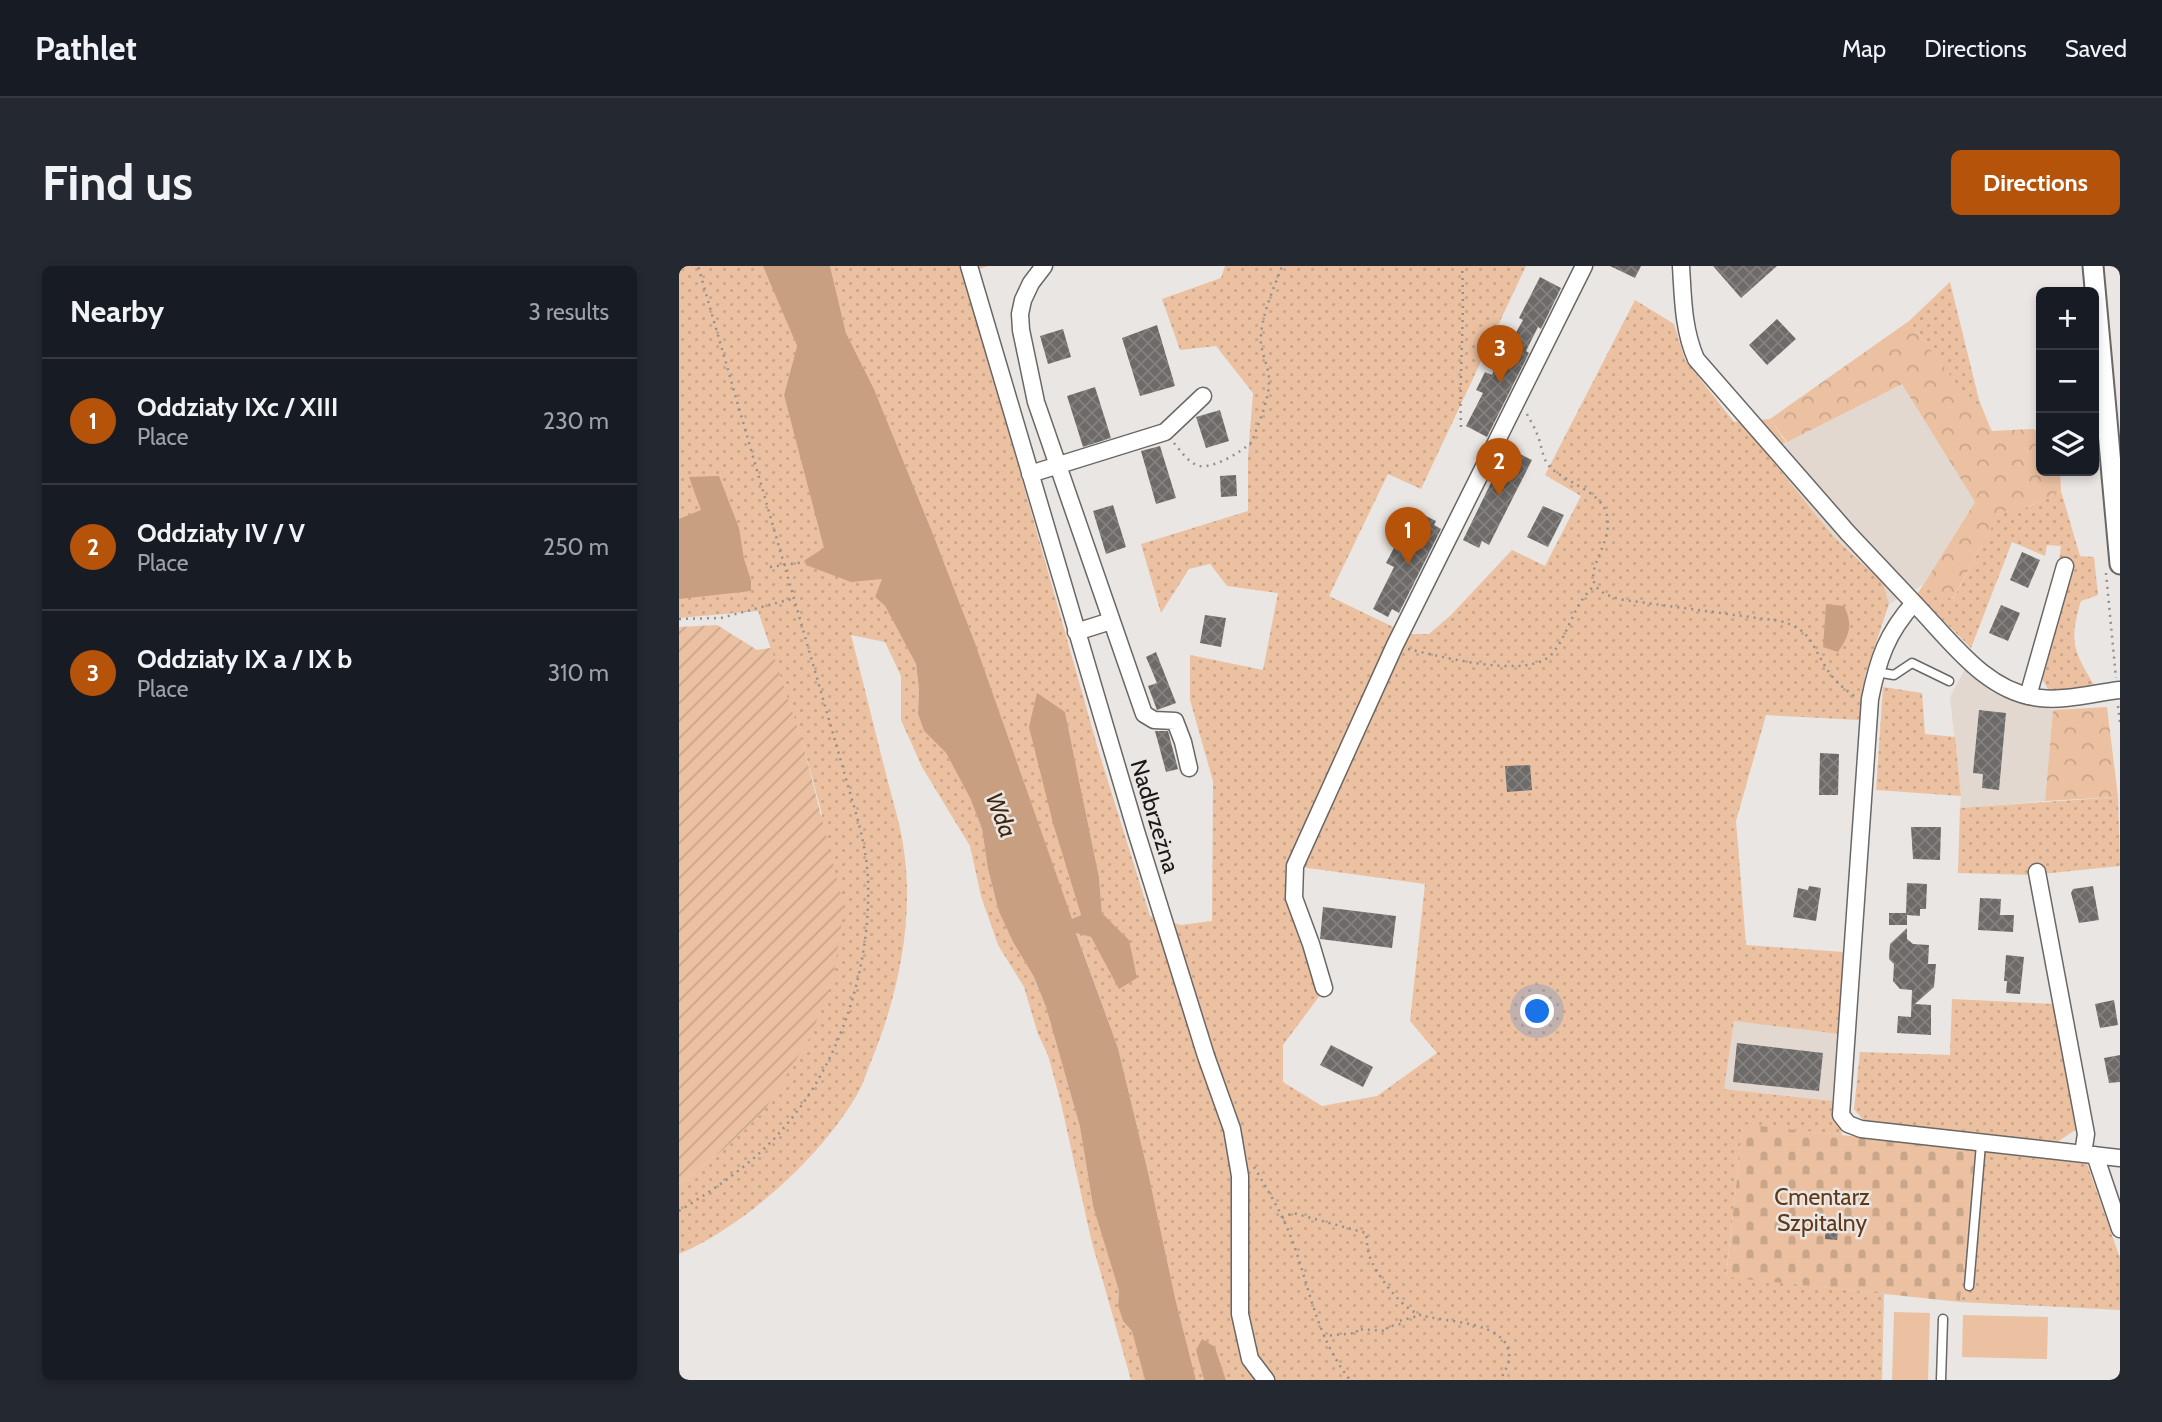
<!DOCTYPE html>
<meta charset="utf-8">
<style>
:root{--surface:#171b24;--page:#242831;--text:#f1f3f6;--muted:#9ea1a6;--line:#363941;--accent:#b45309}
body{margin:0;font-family:Cabin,sans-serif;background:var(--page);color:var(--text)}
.controls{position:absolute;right:21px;top:21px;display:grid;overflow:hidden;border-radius:10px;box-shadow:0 4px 10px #0003}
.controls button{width:63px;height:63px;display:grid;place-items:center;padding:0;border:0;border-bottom:2px solid var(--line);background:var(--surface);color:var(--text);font:35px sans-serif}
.you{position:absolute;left:859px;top:746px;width:24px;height:24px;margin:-18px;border:5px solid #fff;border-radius:50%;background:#1a73e8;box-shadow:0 0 0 10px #1a73e833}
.badge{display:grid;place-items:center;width:46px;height:46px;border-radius:50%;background:var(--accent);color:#fff;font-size:23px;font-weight:700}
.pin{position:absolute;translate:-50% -58px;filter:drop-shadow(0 2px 4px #0008)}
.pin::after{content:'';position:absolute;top:37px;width:24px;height:21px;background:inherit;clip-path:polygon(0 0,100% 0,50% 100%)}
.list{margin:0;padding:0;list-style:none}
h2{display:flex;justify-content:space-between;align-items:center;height:91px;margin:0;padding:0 28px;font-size:30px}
h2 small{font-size:23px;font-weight:400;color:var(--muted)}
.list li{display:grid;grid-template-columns:46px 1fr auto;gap:21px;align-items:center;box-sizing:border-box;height:126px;padding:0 28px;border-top:2px solid var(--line)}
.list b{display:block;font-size:26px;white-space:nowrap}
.list p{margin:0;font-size:23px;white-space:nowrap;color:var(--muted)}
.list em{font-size:23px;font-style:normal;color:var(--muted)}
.icon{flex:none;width:38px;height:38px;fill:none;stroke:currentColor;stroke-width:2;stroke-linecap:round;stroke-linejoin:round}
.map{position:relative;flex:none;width:1441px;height:1114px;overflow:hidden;border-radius:10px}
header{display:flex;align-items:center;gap:42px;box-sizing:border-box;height:98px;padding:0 35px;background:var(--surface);border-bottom:2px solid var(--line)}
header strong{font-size:33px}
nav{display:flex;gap:38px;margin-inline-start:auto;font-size:24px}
.intro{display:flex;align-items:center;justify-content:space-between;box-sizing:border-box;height:168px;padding:0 42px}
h1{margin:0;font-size:49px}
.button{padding:18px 32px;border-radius:10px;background:var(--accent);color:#fff;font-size:24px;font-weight:700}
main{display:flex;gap:42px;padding:0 42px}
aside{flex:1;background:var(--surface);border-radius:10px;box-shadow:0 4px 10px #0003}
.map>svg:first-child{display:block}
.built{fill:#e2d8d0}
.grass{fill:url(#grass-dots);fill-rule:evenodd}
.forest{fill:url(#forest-crowns)}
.cemetery{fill:url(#cemetery-stones)}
.garden{fill:url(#garden-furrows)}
.pitch{fill:#ebc1a1}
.water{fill:#c89f81}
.building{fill:url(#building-cross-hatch)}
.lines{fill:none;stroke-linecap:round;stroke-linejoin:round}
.service-casing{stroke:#6a6765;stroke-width:11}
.minor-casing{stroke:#6a6765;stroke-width:19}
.tertiary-casing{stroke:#6a6765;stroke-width:23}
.path{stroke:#92908e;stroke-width:2.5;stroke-dasharray:2 5;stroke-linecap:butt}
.service{stroke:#fff;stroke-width:8}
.minor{stroke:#fff;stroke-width:16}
.tertiary{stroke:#fff;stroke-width:19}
.labels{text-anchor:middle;stroke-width:5;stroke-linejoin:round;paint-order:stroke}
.street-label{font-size:23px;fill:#191817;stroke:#e9e6e3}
.park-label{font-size:23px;fill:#613815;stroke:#e9e6e3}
.water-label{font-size:24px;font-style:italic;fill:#42250d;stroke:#e9e6e3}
</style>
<header>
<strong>Pathlet</strong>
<nav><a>Map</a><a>Directions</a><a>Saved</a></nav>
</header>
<div class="intro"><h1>Find us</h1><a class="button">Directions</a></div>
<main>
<aside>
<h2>Nearby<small>3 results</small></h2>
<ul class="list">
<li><span class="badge">1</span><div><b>Oddziały IXc / XIII</b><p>Place</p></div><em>230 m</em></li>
<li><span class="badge">2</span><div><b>Oddziały IV / V</b><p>Place</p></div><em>250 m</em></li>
<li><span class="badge">3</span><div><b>Oddziały IX a / IX b</b><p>Place</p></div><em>310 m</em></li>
</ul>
</aside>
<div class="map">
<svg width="1441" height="1114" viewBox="0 0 1441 1114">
<defs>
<pattern id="grass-dots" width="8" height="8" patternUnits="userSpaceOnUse" patternTransform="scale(1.75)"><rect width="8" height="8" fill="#ebc1a1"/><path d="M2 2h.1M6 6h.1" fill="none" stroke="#c9a58a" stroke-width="1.8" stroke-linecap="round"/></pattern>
<pattern id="forest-crowns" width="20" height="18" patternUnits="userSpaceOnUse" patternTransform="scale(1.75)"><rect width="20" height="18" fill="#ebc1a1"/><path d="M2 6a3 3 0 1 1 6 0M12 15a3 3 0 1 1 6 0" fill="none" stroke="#c9a58a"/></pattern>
<pattern id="cemetery-stones" width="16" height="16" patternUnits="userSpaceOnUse" patternTransform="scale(1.75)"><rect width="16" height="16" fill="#ebc1a1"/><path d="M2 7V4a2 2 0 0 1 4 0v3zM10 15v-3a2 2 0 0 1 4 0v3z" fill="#c9a58a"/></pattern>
<pattern id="garden-furrows" width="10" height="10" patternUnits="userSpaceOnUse" patternTransform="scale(1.75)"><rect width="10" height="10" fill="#ebc1a1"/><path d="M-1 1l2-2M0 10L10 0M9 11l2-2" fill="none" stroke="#c9a58a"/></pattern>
<pattern id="building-cross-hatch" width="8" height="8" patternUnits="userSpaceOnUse" patternTransform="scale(1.75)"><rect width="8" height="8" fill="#6d6a68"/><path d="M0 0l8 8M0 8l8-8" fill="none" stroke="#848280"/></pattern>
</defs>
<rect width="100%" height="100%" fill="#e9e6e3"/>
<path class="built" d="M1223,117l73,119 -51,82 -35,20 -6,-22 -49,-45 -69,-84z
M1286,403l28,24 60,17 -8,91 -85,7 1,-12 -11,-99z
M1055,755l105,13 -7,67 -109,-12z"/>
<path class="grass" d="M0,0h86l32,80 -13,49 33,121 66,63 -8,18 10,9 31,58 3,25 -1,25 6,17 22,22 24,45 12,31 6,40 11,43 14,30 21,35 12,30 34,120 13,79 26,85 -1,15 5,15 9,9 13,50h-14l-40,-141 -30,-136 -13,-48 -10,-21 -14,-47 -26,-42 -17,-49 -11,-50 -48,-79 -21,-47v-44l-16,-34 -34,-7c12,46 23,93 35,139 6,25 15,52 18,77 10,70 -6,144 -32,208 -5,11 -8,24 -14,34 -36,63 -113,133 -179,161v-70l44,-34 41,-39 58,-297 -19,-70 -45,-133 -79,7z
M151,0h158l-24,8 134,475 52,167 31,9 31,-4 1,-140 -23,-81v-45l73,15 15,-77 -51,-7 -17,-22 -21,5 -28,44 -20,-69 107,-33v-54l5,-64 -37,-47 -36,4 -18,-51 59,-21 4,-12h301l-105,223 -33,-15 -59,122 79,38h21l22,-19 61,-65 33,16 36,-70 -36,-21 90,-175 39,24 11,36 49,62 36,-3 16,23 -20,11 68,84 49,46 6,21 -24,71 -5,45 -94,-5 -30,106 10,124 97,7 -4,82 -105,-13 -10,68 108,12 10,34 -99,-10 -17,151 158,18 -2,86h-656l-11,-33 -19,3 8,30h-8l-20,-78 -28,-130 -30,-124 -42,-116 15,5 28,51 10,-48 -27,-27 -3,-36 -34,-165 -11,115 27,88 -10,5 -96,-277 -42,-109 -59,-145 -28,-56zM607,599l139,19 -15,137 27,32 -60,43 -55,10 -39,-24v-37l38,-51c-14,-39 -41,-88 -35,-129z
M1271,16l29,118 13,32 -83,-111z
M1382,225l19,65 14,1 4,38 -17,6c-12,40 -8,49 13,84l-38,6 -8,-2 -7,-12 30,-104 -12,-12 2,-15 -14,-1 -2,11 -33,-14 -41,106 -54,-54 7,-10 29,15 47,-88 28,-4z
M1204,421l39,6 3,41 30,3 6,59 -85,-6z
M1439,531l2,69 -88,9 -74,-2 2,-65z
M1273,733l102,5 24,124 -22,15 -192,-22 -10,-12 6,-57 90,3z
M1296,884l112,14 33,94v52l-160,-8z"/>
<path class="forest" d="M1230,55l83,110 41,-2 8,4v38h19l1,20 -33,16 -28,5 -48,88 -28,-16 51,-82 -73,-118 -115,58 -17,-23z
M1428,441l11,90 -73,4 8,-91z"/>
<path class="cemetery" d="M1064,858l232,26 -15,152 -234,-25z"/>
<path class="garden" d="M38,359l40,25 14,-2 32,96 41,163 -11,74 -24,58 -45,72 -41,39 -44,34v-557z"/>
<path class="pitch" d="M1215,1046l36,1 -2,67h-36z
M1284,1049l85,2 -1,42 -85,-2z"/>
<path class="water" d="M84,0h67l16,67 28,56 59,145 42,109 97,276 9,-4 -27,-88 -25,-100 8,-34 28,19 34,165 3,36 27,27 8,38 -18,11 -28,-52 -15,-4 42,115 30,124 28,130 20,78h-51l-13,-49 -9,-10 -5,-15 1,-15 -26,-85 -13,-79 -34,-120 -12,-30 -21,-35 -14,-30 -11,-43 -6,-40 -12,-31 -24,-45 -22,-22 -6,-17 1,-25 -3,-25 -31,-58 -10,-9 7,-18 -31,3 -45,-17 -1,-5 19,-12 -40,-153 13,-49z
M40,210l20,52 5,31 7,21v11l-72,8v-80l22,-9 -12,-33z
M1147,338l18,2c9,18 6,29 -6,46l-15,-5z
M523,1073l13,8 11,33h-22l-8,-30z"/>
<path class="building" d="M931,0h31l-6,12z
M1034,0h64l-36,32z
M861,11l21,11 -20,41 -3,-2 -12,24 3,2 -42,84 -21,-11 17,-33 -7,-3 9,-18 7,3 16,-33 2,1 13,-23 -4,-2z
M1098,53l19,20 -29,26 -18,-20z
M478,59l18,61 -35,10 -18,-58z
M384,63l8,28 -23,7 -8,-28z
M416,121l16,51 -28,9 -16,-51z
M541,144l9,31 -23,7 -10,-31z
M481,180l16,52 -20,6 -15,-53z
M829,182l24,12 -43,85 -7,-4 -3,7 -16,-8z
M557,209l1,21 -16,1 -1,-21z
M434,239l13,42 -20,7 -13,-43z
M864,240l21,9 -16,32 -21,-10z
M741,247l16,8 -2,4 7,4 -42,84 -7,-4 -4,8 -15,-8 21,-42 -8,-4 10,-19 8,3z
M1343,286l18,8 -12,28 -18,-8z
M1322,339l19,8 -12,28 -19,-8z
M526,349l21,3 -5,29 -21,-4z
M477,386l20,51 -19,7 -9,-24 9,-3 -11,-26z
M1300,444l27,3 -7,77 -17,-2 1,-14 -10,-1z
M476,465h13l10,38 -12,3z
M1141,487l19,1 -1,41h-19z
M851,499l2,25 -25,2 -2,-26z
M1232,561h30l-1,33 -27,-1z
M1228,617l20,1 -1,25h-6v7l-13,-1v10h-18v-12h17z
M1130,620l12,2 -5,33 -23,-4 5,-29 10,2z
M1414,620l6,34 -20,3 -8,-30 2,-4z
M1301,632l21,1 -1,16h14l-1,17 -35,-2z
M644,641l73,9 -4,32 -72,-9z
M1228,662v11l6,5 16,1 -1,19h8l-2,23 -19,17 16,1v30l-34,-2 1,-17 13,1 1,-27 -12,-1 -7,-8 1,-17 -5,-5 1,-15z
M1327,689l18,2 -4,37 -14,-1 1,-12h-3z
M1435,734l4,25 -18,3 -5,-24z
M1058,777l86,10 -4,38 -86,-9z
M652,779l42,22 -10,20 -43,-22z
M1441,789v27l-11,1 -5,-25z
M1147,957l13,1 -2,16 -12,-1z"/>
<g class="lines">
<defs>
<path id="service" d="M1197,406l18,3 18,-12 37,18
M1290,1020l12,-142
M1262,1114l2,-61"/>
<path id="minor" d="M290,0l167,565 70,225 26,73 8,47v138l10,45 16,21
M365,0l-13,17 -8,17 -3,14 1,16 15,72 108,312 10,6 21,1 8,21 6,26
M1002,0c2,32 2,63 15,93l152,174 66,70c-27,30 -36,56 -44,96l-29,416 7,9 13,5 259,29
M351,208l135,-42 38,-36
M1235,337c36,37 72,90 126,95 26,3 54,-5 80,-8
M397,366l35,-11
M1349,430l37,-130
M1358,606l49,262 -3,20
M645,722l-13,-44 -17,-46 1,-32 100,-221 189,-379
M1416,889l25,74"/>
<path id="tertiary" d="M1414,0l27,298"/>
</defs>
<use href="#service" class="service-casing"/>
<use href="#minor" class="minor-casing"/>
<use href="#tertiary" class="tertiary-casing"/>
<path class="path" d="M848,148c3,7 8,13 10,20 5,11 5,26 14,34 16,15 48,23 55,44 13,37 -47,74 18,88l156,21c31,9 30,21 45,45 8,14 19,23 32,32
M782,161c-2,-54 4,-107 1,-161
M495,177c7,8 15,21 26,23 15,2 41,-14 52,-24 7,-21 18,-43 17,-64 -1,-15 -10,-28 -8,-43 2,-24 13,-47 21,-69
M91,301l35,-5
M1427,307l10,105
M0,353l42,-1 74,-20
M729,383c31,7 118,31 143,6 18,-20 21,-49 43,-69
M1439,440l2,17
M575,901c15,25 30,50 40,78 17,49 23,92 56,135
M0,945c39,-24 79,-51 108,-87 55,-65 84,-159 81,-244 -1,-28 -9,-57 -17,-84l-153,-530
M603,952l11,-5 73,20c1,7 1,15 3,22 7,19 32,54 52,60 24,8 92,5 88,45 -1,7 -6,13 -8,20
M644,1070l34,-3v-4l30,2v-4l14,-3 -2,-3 22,-6"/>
<use href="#service" class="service"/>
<use href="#minor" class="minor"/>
<use href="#tertiary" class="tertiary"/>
</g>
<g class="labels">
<g class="street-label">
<text transform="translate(476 550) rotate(73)" y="8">Nadbrzeżna</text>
</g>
<g class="park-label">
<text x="1143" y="939">Cmentarz<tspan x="1143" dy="26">Szpitalny</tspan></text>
</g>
<g class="water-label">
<text transform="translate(322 549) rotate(69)" y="8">Wda</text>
</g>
</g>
</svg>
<div class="controls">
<button>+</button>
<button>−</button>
<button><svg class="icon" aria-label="layers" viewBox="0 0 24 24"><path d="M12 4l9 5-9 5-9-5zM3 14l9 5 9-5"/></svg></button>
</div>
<div class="you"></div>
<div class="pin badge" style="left:729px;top:299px">1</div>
<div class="pin badge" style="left:820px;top:230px">2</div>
<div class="pin badge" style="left:821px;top:117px">3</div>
</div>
</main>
